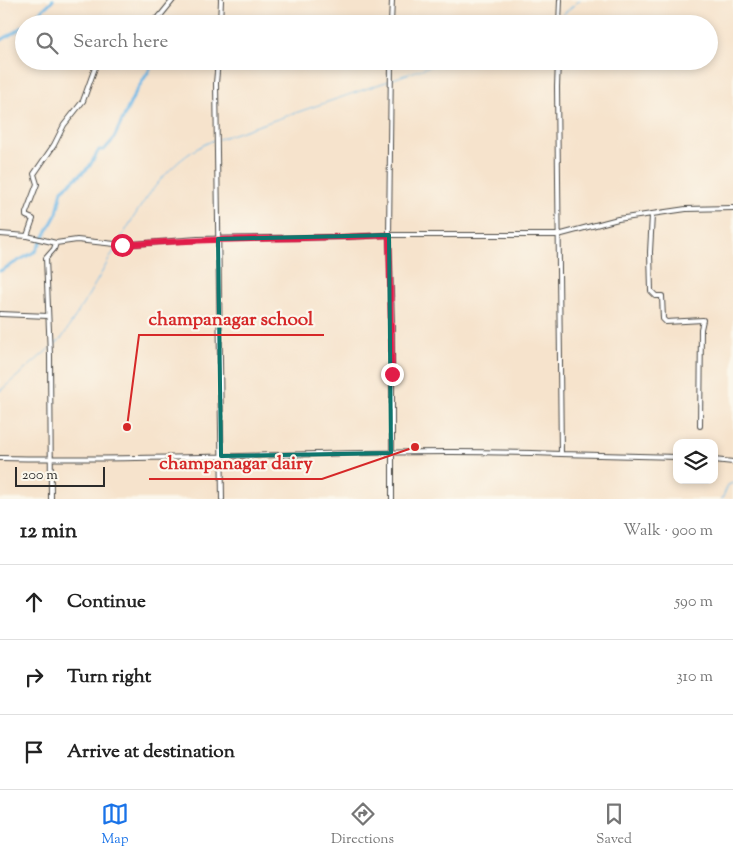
<!DOCTYPE html>
<meta charset="utf-8">
<style>
:root{--surface:#fff;--page:#f2f2f2;--text:#222;--muted:#767676;--line:#e0e0e0;--accent:#1a73e8}
body{margin:0;font-family:"Sorts Mill Goudy",serif;background:var(--page);color:var(--text)}
.controls{position:absolute;right:15px;bottom:15px;display:grid;overflow:hidden;border-radius:10px;box-shadow:0 2px 8px #0003}
.controls button{width:45px;height:45px;display:grid;place-items:center;padding:0;border:0;border-bottom:1px solid var(--line);background:var(--surface);color:var(--text);font:25px sans-serif}
.scale{position:absolute;left:15px;bottom:12px;width:90px;box-sizing:border-box;padding-left:5px;border:2px solid #2b2b2b;border-top:0;font-size:14px;line-height:18px;white-space:nowrap;color:#2b2b2b;-webkit-text-stroke:4px #fbf7ec;paint-order:stroke}
.stop{position:absolute;width:15px;height:15px;margin:-11px;border:4px solid #e11d48;border-radius:50%;background:#fff}
.stop.end{background:#e11d48;border-color:#fff;box-shadow:0 1px 5px #0008}
.list{margin:0;padding:0;list-style:none}
h2{display:flex;justify-content:space-between;align-items:center;height:65px;margin:0;padding:0 20px;font-size:21px}
h2 small{font-size:16px;font-weight:400;color:var(--muted)}
.list li{display:grid;grid-template-columns:32px 1fr auto;gap:15px;align-items:center;box-sizing:border-box;height:75px;padding:0 20px;border-top:1px solid var(--line)}
.list b{display:block;font-size:19px;white-space:nowrap}
.list em{font-size:16px;font-style:normal;color:var(--muted)}
.icon{flex:none;width:28px;height:28px;fill:none;stroke:currentColor;stroke-width:2;stroke-linecap:round;stroke-linejoin:round}
.map{position:relative;flex:none;width:733px;height:499px;overflow:hidden}
.search{position:absolute;background:var(--surface);box-shadow:0 2px 8px #0003;left:15px;right:15px;top:15px;height:55px;display:flex;align-items:center;gap:12px;box-sizing:border-box;padding:0 18px;border-radius:28px;color:var(--muted);font-size:19px}
.sheet{height:290px;background:var(--surface)}
nav{display:flex;justify-content:space-around;align-items:center;box-sizing:border-box;height:70px;border-top:1px solid var(--line);background:var(--surface);font-size:14px;color:var(--muted)}
nav a{display:grid;justify-items:center;gap:2px}
nav .on{color:var(--accent)}
.map>svg:first-child{display:block}
.lines{fill:none;stroke-linecap:round;stroke-linejoin:round}
.stream{stroke:#70b9e8;stroke-width:1}
.canal{stroke:#70b9e8;stroke-width:3}
.street-casing{stroke:#494743;stroke-width:6}
.street{stroke:#fff;stroke-width:4}
.route{stroke:#e11d48;stroke-width:6}
.marked{fill:none;stroke:#0f766e;stroke-width:4;stroke-linejoin:round}
.leader{fill:none;stroke:#d62828;stroke-width:2}
.callout-dot{fill:#d62828;stroke:#fbf7ec;stroke-width:2}
.callout-label{font-size:19px;text-anchor:middle;font-weight:bold;fill:#d62828;stroke:#fbf7ec;stroke-width:4.5;stroke-linejoin:round;paint-order:stroke}
</style>
<div class="map">
<svg width="733" height="499" viewBox="0 0 733 499">
<rect width="100%" height="100%" fill="#fbf7ec"/>
<filter id="ink" filterUnits="userSpaceOnUse"><feTurbulence type="fractalNoise" baseFrequency=".02" numOctaves="2"/><feDisplacementMap in="SourceGraphic" scale="10" xChannelSelector="R" yChannelSelector="G"/><feConvolveMatrix kernelMatrix="1 2 1 2 8 2 1 2 1" color-interpolation-filters="sRGB"/></filter>
<filter id="wash" filterUnits="userSpaceOnUse"><feTurbulence type="fractalNoise" baseFrequency=".0096" numOctaves="4" result="noise"/><feDisplacementMap in="SourceGraphic" scale="20" xChannelSelector="R" yChannelSelector="G"/><feGaussianBlur stdDeviation="1.12" result="paint"/><feColorMatrix in="noise" values="0 0 0 0 0 0 0 0 0 0 0 0 0 0 0 0 0 1.4 0 .05"/><feComposite in="paint" operator="in"/></filter>
<g filter="url(#wash)">
<rect width="100%" height="100%" fill="#f6e3cc"/>
<g class="lines">
<path class="stream" d="M561,16l19,-16
M548,24l10,-6
M393,79l52,-18
M219,139l170,-58
M52,347l10,-9c15,-24 30,-48 44,-73 27,-47 55,-104 108,-125
M0,391l49,-42
M722,499l6,-14 5,-2"/>
<path class="canal" d="M27,24l26,-24
M0,41l24,-15
M0,271l36,-20 21,-38 5,-23 27,-23 10,-17h5l9,-10 21,-45 21,-34"/>
</g>
</g>
<g filter="url(#ink)">
<g class="lines">
<defs>
<path id="street" d="M148,24l12,-8 13,-16
M220,24l1,-24
M391,24l1,-24
M559,24l1,-24
M218,61l-2,22 6,416
M391,61l-2,174 3,86v178
M652,215l-2,37 1,39 5,5h6l1,23 3,3 37,-2 -2,9 -1,97
M0,234l27,2
M56,243l21,-3 38,4
M120,245l78,-6 146,-2 45,-2h169l60,-16 68,-10 47,-1
M0,314l48,2
M561,454l116,3
M0,458c187,4 374,-11 561,-4l-4,-367 1,-26
M714,460l19,2
M51,499l-1,-144 -4,-97 8,-9 2,-6 -29,-7 6,-17 -7,-3v-3l11,-29 -3,-10 20,-29 10,-20 19,-24 13,-36 5,-4"/>
</defs>
<use href="#street" class="street-casing"/>
<use href="#street" class="street"/>
</g>
</g>
<g class="lines" filter="url(#ink)">
<path class="route" d="M122,245c89,-8 178,-5 267,-10l3,139"/>
</g>
<path class="marked" d="M389,235l2,218 -170,3 -3,-217z"/>
<path class="leader" d="M127 427L139 335H324M415 447L322 479H149"/>
<g class="callout-dot">
<circle cx="127" cy="427" r="5"/>
<circle cx="415" cy="447" r="5"/>
</g>
<g class="callout-label">
<text x="231" y="325">champanagar school</text>
<text x="236" y="469">champanagar dairy</text>
</g>
</svg>
<div class="controls">
<button><svg class="icon" aria-label="layers" viewBox="0 0 24 24"><path d="M12 4l9 5-9 5-9-5zM3 14l9 5 9-5"/></svg></button>
</div>
<div class="scale">200 m</div>
<div class="stop" style="left:122px;top:245px"></div>
<div class="stop end" style="left:392px;top:374px"></div>
<div class="search"><svg class="icon" aria-label="search" viewBox="0 0 24 24"><circle cx="10" cy="10" r="6"/><path d="M15 15l6 6"/></svg>Search here</div>
</div>
<section class="sheet">
<h2>12 min<small>Walk · 900 m</small></h2>
<ul class="list">
<li><svg class="icon" aria-label="ahead" viewBox="0 0 24 24"><path d="M12 20V5M6 11l6-6 6 6"/></svg><div><b>Continue</b></div><em>590 m</em></li>
<li><svg class="icon" aria-label="right" viewBox="0 0 24 24"><path d="M7 20v-9h11M14 6l5 5-5 5"/></svg><div><b>Turn right</b></div><em>310 m</em></li>
<li><svg class="icon" aria-label="arrive" viewBox="0 0 24 24"><path d="M6 21V4h12l-3 4 3 4H6"/></svg><div><b>Arrive at destination</b></div></li>
</ul>
</section>
<nav>
<a class="on"><svg class="icon" aria-label="map" viewBox="0 0 24 24"><path d="M3 6l6-2 6 2 6-2v14l-6 2-6-2-6 2zM9 4v14M15 6v14"/></svg>Map</a>
<a><svg class="icon" aria-label="directions" viewBox="0 0 24 24"><path d="M12 3l9 9-9 9-9-9zM9 14v-3h6M13 9l2 2-2 2"/></svg>Directions</a>
<a><svg class="icon" aria-label="saved" viewBox="0 0 24 24"><path d="M7 4h10v16l-5-4-5 4z"/></svg>Saved</a>
</nav>
